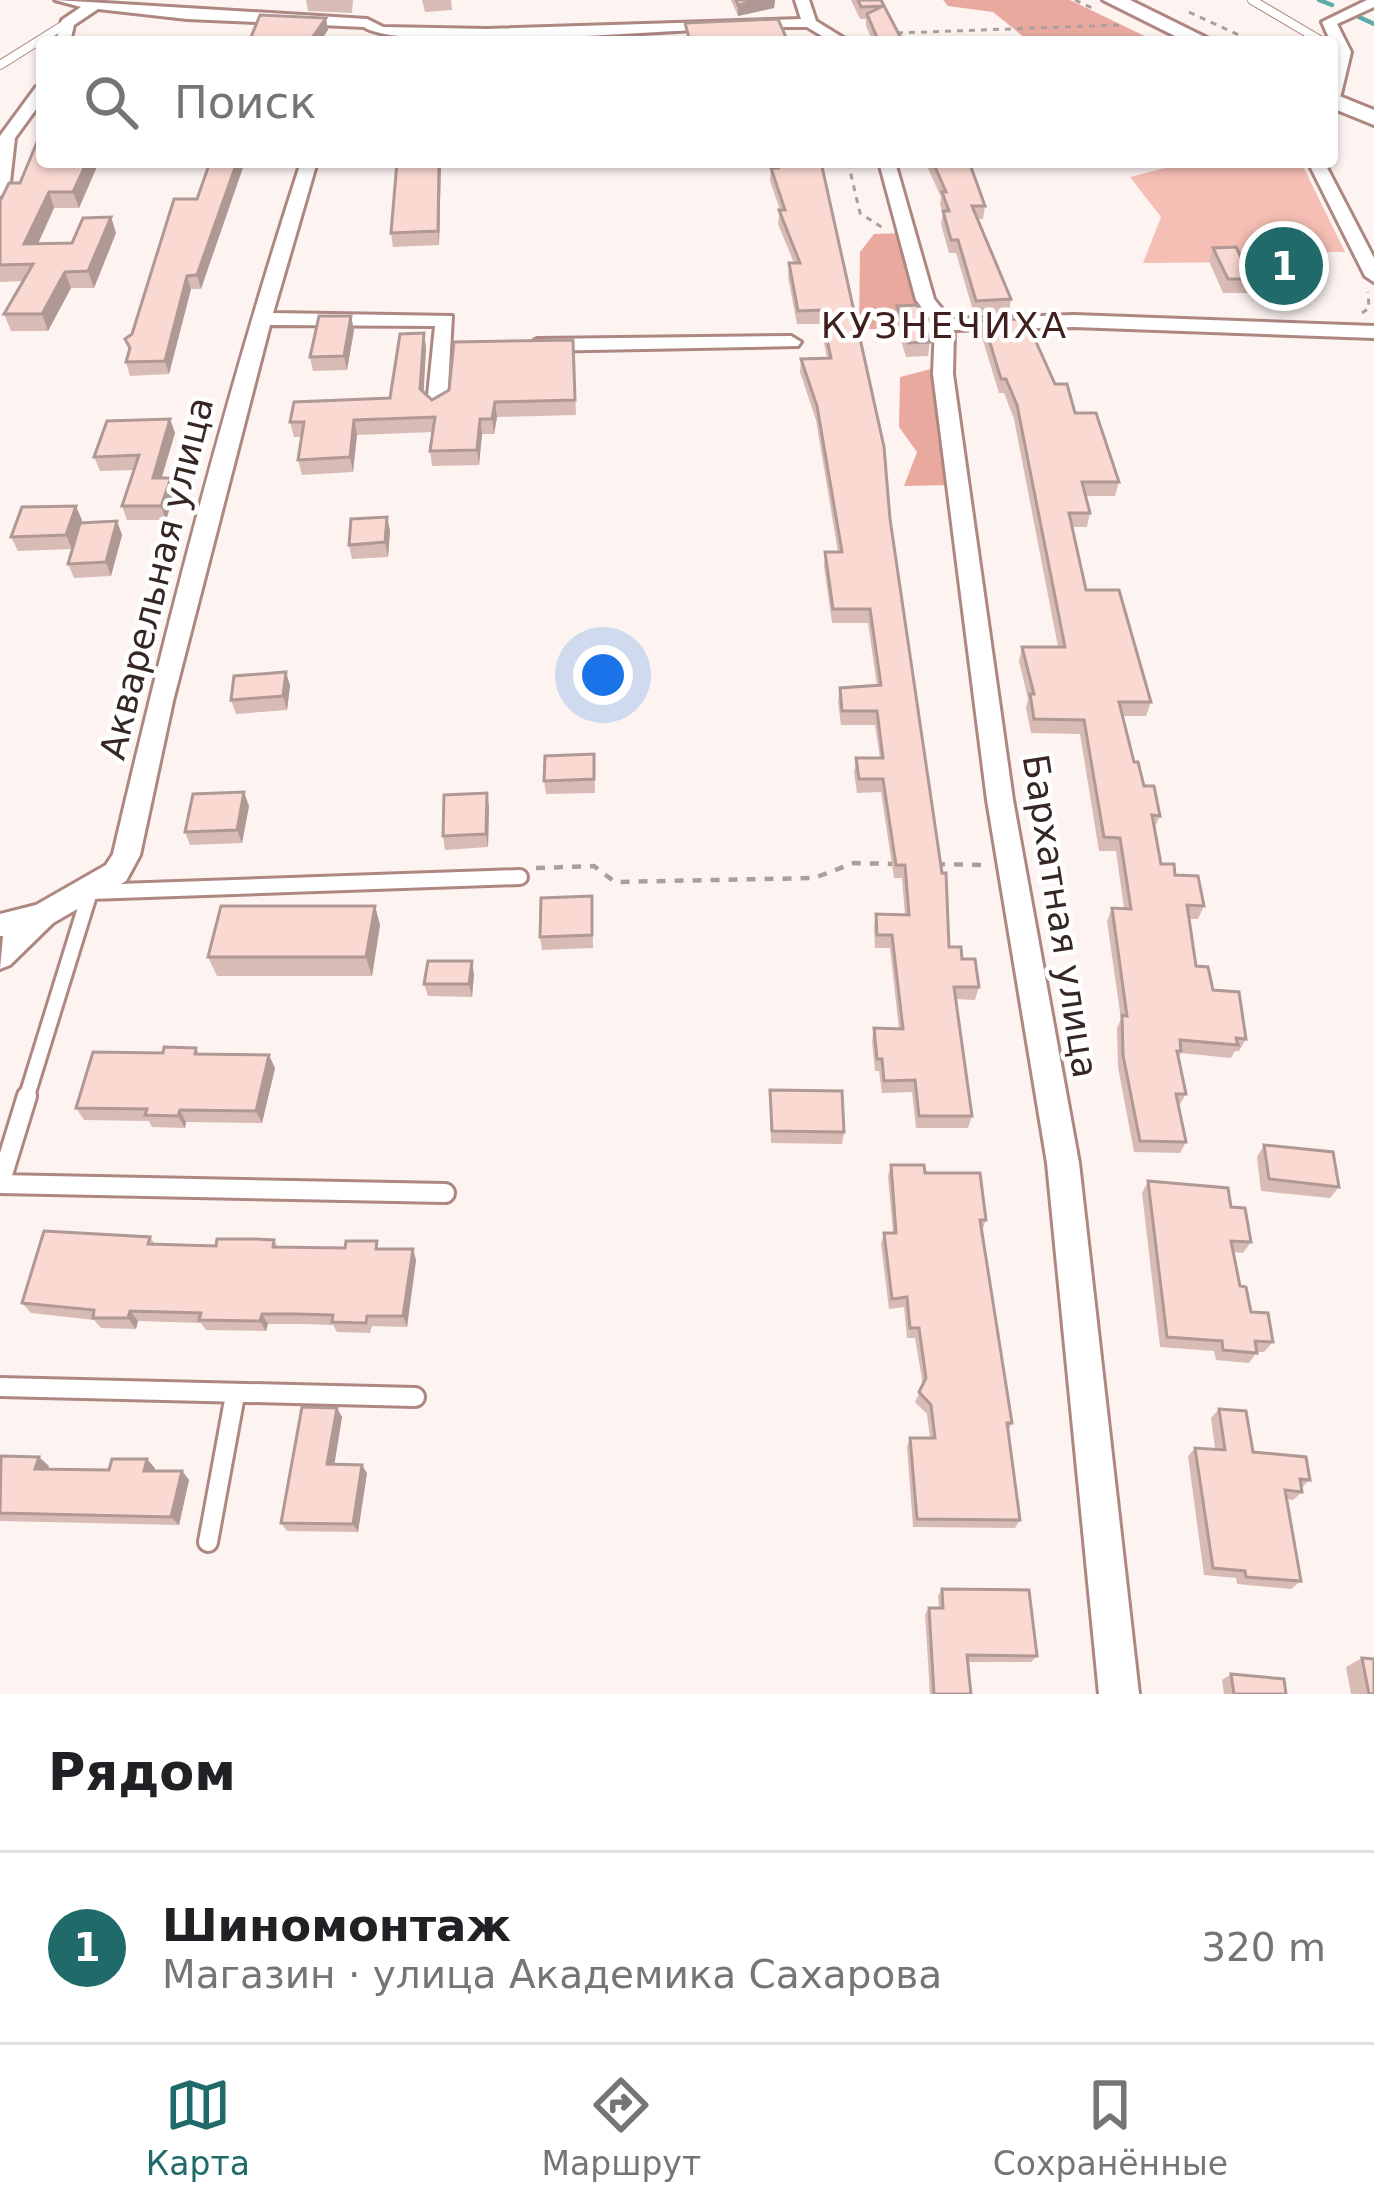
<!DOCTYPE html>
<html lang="ru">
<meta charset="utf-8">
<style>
:root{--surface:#fff;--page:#f2f2f2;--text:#202124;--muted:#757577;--line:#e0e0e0;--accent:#206b69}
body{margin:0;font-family:"DejaVu Sans",sans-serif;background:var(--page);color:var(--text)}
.you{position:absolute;left:603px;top:675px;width:42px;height:42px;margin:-30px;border:9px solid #fff;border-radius:50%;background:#1a73e8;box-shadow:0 0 0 18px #1a73e833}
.badge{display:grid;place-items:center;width:78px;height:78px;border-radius:50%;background:var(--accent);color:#fff;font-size:39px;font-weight:700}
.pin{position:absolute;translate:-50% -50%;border:6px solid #fff;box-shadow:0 3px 12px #0006}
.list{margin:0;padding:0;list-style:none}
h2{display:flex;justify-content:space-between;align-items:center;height:156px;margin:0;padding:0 48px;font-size:51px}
h2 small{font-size:39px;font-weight:400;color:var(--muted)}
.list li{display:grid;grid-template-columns:78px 1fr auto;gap:36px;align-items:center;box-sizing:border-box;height:192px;padding:0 48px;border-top:3px solid var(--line)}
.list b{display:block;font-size:45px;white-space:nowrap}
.list p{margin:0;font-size:39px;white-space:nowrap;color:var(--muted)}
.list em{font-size:39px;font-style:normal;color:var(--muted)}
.icon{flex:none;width:66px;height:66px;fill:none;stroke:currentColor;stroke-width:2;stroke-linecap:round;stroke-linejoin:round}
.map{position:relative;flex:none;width:1374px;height:1694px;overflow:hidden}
.search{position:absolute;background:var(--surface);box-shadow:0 3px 9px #0004;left:36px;right:36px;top:36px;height:132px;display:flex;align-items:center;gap:30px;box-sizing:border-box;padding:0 42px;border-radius:12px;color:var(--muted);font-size:45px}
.sheet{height:348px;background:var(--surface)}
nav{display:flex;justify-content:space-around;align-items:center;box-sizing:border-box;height:168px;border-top:3px solid var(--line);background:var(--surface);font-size:33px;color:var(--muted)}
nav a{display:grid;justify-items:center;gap:6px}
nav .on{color:var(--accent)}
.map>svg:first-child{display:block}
.green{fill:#f6bfb5}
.forest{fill:#e9a99e}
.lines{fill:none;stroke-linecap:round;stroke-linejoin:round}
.stream{stroke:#5caba8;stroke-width:4.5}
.service-far2-casing{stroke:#ad8780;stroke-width:10}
.service-far1-casing{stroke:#ad8780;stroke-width:20}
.service-casing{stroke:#ad8780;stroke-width:24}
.minor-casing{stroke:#ad8780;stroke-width:6}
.secondary-casing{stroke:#ad8780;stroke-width:6}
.path-far1{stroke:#ab9f9c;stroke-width:3;stroke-dasharray:6 6;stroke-linecap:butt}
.path{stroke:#ab9f9c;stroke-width:4.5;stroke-dasharray:9 9;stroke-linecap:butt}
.service-far2{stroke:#fff;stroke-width:8}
.service-far1{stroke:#fff;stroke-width:14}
.service{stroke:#fff;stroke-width:18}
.minor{fill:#fff;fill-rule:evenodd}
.secondary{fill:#fff;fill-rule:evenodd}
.wall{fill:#d8bbb5}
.shaded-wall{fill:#b09894}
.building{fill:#fbd9d3;stroke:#b09894;stroke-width:3}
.labels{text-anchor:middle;stroke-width:9;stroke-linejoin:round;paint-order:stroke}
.far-quarter-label{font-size:36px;letter-spacing:3px;fill:#3f201c;stroke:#fff}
.street-label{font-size:36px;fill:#372724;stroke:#fff}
</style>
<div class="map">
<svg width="1374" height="1694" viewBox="0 0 1374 1694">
<rect width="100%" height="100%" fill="#fdf4f2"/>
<path class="green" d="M1172,162h129l44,90h-45l-21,10 -136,1 18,-46 -31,-40 43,-11z"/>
<path class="forest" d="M943,0h127l87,42h-127l-37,-30 -45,-6z
M903,233l18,82 -32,4 -4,11 -26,-2 1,-76 14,-18z
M931,369l22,116 -49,1 13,-34 -18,-25 1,-50z"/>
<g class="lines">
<path class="stream" d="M1319,0l13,5
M1359,17l15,7"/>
<defs>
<path id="service-far2" d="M1252,0l71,42
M0,65l67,-42"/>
<path id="service-far1" d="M26,1099l64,-207 430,-15"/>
<path id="service" d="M27,1096l-27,88 445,9
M0,1387l415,10
M208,1542l27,-147"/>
<path id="minor" d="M55,0l312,19 16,8 104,2 314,-10 -6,-19h14l7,21 34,21h-18l-25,-15h-51c-66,1 -353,27 -392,0l-177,-8 -89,-10 -24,16 -4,17h-14l6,-22 19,-13z
M1367,0h7v7l-37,17 14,28 -11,46 -8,5 3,-51 -13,-30z
M42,85v16l-27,37 -6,53 -9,5v-60l36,-49z
M301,162h16l-44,151 179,3 -5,89 -10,6 -10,-6 8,-79 -165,-1 -97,376 -33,154 -14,26 -73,42 -43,42 -10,4 3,-33h-3v-22l36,-9 70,-40 7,-11c54,-232 114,-465 188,-692z
M879,162h16l39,137 16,20 124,-4 300,11v12l-300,-11 -120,3 -1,44 60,426 66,363 60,531h-40l-52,-531 -60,-363 -54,-426 2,-49 -19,-25z
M1308,162h16l50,96v24l-9,-6z
M791,336l10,6 -3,4 -261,5 -10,-6 10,-6z"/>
<path id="secondary" d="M1103,0h27l85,42h-28z
M1332,93l42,17v15l-42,-17z"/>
</defs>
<use href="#service-far2" class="service-far2-casing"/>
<use href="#service-far1" class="service-far1-casing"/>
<use href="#service" class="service-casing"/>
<use href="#minor" class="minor-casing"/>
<use href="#secondary" class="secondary-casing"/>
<path class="path-far1" d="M1075,0l19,9
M1189,12l65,30
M897,33l223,-8
M848,162l12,51 23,15
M1362,313l7,-5 -1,-16"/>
<path class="path" d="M936,864l48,1
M536,868l58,-2 21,16 199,-4 40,-15 40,1"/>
<use href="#service-far2" class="service-far2"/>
<use href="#service-far1" class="service-far1"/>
<use href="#service" class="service"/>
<use href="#minor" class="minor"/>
<use href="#secondary" class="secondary"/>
</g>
<path class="wall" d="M306,0h47l-1,13 -44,-2z
M422,0h29l1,10 -27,2z
M731,0h44l-1,8 -36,8z
M851,0h31l21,42h-30l-7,-16v-7h-6z
M99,162l-20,46h-25l-16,36 34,-1 39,-26 5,16 -22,55h-23l-23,43h-37l-7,-17 19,-33 -23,1v-81l20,-18z
M441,162l-2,83 -46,2 -2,-14z
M775,162h52v4h-5l68,353 59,428 13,12 17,28 -4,13 -19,-1 16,117 -4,12h-52l-4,-36 -30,1 -3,-22h-4l-3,-30 2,-13 25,1 -9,-81h-15l-1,-21 2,-13 29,1 -3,-37h-8l-13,-86 -24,1 -3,-21 2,-14h24l-5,-33h-34l-3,-23 2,-14 37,-2 -9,-63h-36l-8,-57 1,-14h13l-22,-132 -16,-48 1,-13 26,-1 -7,-34h-23l-9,-47 1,-14h5l-16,-39 2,-14 -10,-29 1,-13h4z
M925,162h39l21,44 -2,13h-6l34,80 -2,14 -35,1 -18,-61h-7l-8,-29 2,-12 -3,-7 1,-8z
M197,199l4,90h-10l-22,85 -39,2 -4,-14 3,-11 -4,-12 7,-5z
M1213,248l39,31 -5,14h-24l-14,-32z
M897,306l33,36 -2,14 -22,1 -11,-37z
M351,316l3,14 -7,40 -34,1 -3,-14z
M983,320l41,13 95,149 -4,14h-29l4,17 -3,14h-15l14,63 65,112 -5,14h-23l11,46 10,24 16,30 -6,13 7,35 14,11 29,31 -6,13h-9l7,47 50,73 -7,12h-4l-4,7 -50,-5 -3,5 8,36 -7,12 7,36 -6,11 -46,-1 -16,-85 -1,-39 4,-9 -14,-98 5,-13h12l-8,-57h-17l-19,-117 -49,-1 -5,-25 2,-9 -9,-38 3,-14h36l-44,-228 -10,-26h-5l-18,-59z
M424,333l2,15 -3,44 9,8 141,-60 3,75 -79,2 -3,17h-12l-3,31 -47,1 -2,-15 3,-19 -76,3 -4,37 -51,3 -4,-15 4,-23h-8l-4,-15 100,-24z
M170,419l5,14 -13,45 13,14 -9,28h-39l-5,-14 12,-36 -34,1 -6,-14z
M387,517l3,14 -2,26 -36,2 -3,-14z
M82,520l-1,3 36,-2 5,14 -11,41 -37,2 -6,-14 4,-15 -54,2 -7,-14z
M286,672l4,14 -3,24 -51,4 -5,-14z
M594,754l1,39 -49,1 -2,-13z
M487,793l2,14 -1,40 -43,3 -2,-14z
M249,806l-7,37 -52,2 -5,-13z
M592,896l1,52 -51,2 -2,-13z
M375,906l5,19 -8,51h-155l-9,-19z
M474,974l-2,23 -44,-1 -4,-12z
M196,1048l3,6 76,14 -13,55 -76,-1 -1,6 -33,-1 -3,-6 -65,-1 -8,-12 87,-55z
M770,1090l74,42 -2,12 -71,-1z
M1264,1145l75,42 -9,11 -69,-7 -4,-34z
M891,1165l34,8 61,47 -4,11 30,192 -4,8 12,89 -5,8 -102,-1 -6,-80 3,-9h20l-3,-24 -12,-12 8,-17 -8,-47h-8l-3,-31 -15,2 -8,-65 3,-11h9l-5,-57z
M1148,1181l83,26 20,35 -8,11 -10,-1 7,34 11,26 22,30 -9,10h-7l-8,11 -33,-3 -2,-9 -54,-4 -18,-154z
M150,1237l5,7 61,2 58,-6 4,7 135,2 3,11 -9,67 -35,-1 -2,7 -33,-1 -4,-7 -30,-1h-35l-2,7 -60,-1 -5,-7 -63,-2 -2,8 -35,-1 -7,-8 -63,-7 -9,-10z
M337,1408l5,9 -8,47 33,9 -9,59 -71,-1 -6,-8z
M1219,1409l34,43 57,28 -9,8 1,4 -9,8 -7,-1 15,82 -10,8 -54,-5 -1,-6 -32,-3 -16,-119 7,-8 20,1 -4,-31z
M0,1459l49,7 -1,3 61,1 46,-2 -1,3h28l7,9 -10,45 -179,-4z
M942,1589l95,67 -6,6h-64l4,32h-41l-5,-80 4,-6h10l-1,-12z
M1362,1658l12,36h-23l-5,-27z
M1231,1674l55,20h-62l-2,-14z"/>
<path class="shaded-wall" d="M761,0h14l-1,8 -36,8v-11z
M326,18l2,12 -8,12h-11z
M87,162h12l-20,46 -6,-16z
M237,162h8l-44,127 -4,-14z
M439,162h2l-2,83 -1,-14z
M49,192l5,16 -24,53 -6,-17z
M111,217l5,16 -22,55 -6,-17z
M65,272l6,16 -23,43 -6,-17z
M187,276l4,13 -22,85 -4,-13z
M351,316l3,14 -7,40 -3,-14z
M424,333l2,15 -3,57 -3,-16z
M495,402l2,15 -3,17 -2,-15z
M170,419l5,14 -18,59 -4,-14z
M480,419l2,15 -3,31 -2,-15z
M354,420l3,15 -4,37 -3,-15z
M171,478l4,14 -9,28 -5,-14z
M76,506l6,14 -10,29 -6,-14z
M387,517l3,14 -2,26 -3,-15z
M117,521l5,14 -11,41 -5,-14z
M286,672l4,14 -3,24 -4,-14z
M244,792l5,14 -7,37 -5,-13z
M487,793l2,14 -1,40 -2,-13z
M375,906l5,19 -8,51 -6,-19z
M472,961l2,13 -2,23 -3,-13z
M269,1055l6,13 -13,55 -6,-12z
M180,1110l6,12 -1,6 -7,-12z
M413,1249l3,11 -9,67 -4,-11z
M130,1311l8,10 -2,8 -8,-11z
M262,1314l6,10 -2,7 -6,-10z
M337,1408l5,9 -9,56 -6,-9z
M39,1457l10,9 -4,11 -10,-8z
M147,1459l8,9 -3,12 -8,-9z
M362,1465l5,8 -9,59 -5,-8z
M182,1471l7,9 -10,45 -8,-8z"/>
<path class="building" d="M736,0h25l-23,5z
M858,0h23l22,42h-24l-12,-28 16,-8 -22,1z
M260,15l66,3 -17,24h-60z
M778,19l10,23h-98l-5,-19z
M77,39h42l-2,3h-42z
M434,40v2h-28v-1z
M40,135h2v27h45l-14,30h-24l-25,52 48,-1 11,-25 28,-1 -23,54 -23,1 -23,42h-38l29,-50 -33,1v-64l9,-18h11z
M210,162h27l-40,113 -10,1 -22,85 -39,1 4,-14 -5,-9 7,-5 42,-135h23z
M397,162h42l-1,69 -47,2z
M776,162h45l63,285 6,72 52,354h4l3,74h12l1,12h13l4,28h-25l18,129h-53l-4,-36 -31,1 -2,-22h-5l-3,-31 29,1 -11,-94h-15l-1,-21 33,1 -4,-50h-9l-13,-86h-24l-3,-21h27l-6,-47h-35l-2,-23 41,-3 -11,-76h-37l-8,-57h17l-25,-146 -16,-47 30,-1 -10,-48 -23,1 -9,-48h11l-21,-53h6l-14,-42h7z
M933,162h31l7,5 14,39h-13l39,93 -35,2 -18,-61h-7l-8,-29h6l-7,-19h4z
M1236,247l16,32h-24l-15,-31z
M918,305l12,37 -22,1 -11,-37z
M319,316h32l-7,40 -34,1z
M1019,319l5,14h8l23,51h12l8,29h21l23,69h-37l8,31h-21l17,77h33l32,112h-32l15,60h4l6,24h10l6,30 -8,-1 9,49h13l1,11 23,1 6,30 -17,-1 9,61 12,1 5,23 26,2 7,47 -10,-1 2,7 -58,-5 1,11h-4l9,43h-10l10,48 -46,-1 -17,-86 -1,-40 5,1 -15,-108 19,1 -11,-71 -16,-1 -20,-117 -50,-1 -4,-25h4l-12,-47h43l-48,-242 -11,-26h-5l-18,-59z
M424,333l-4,56 12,11 17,-10 5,-48 119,-2 2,60 -80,2 -3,17h-12l-3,31 -47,1 5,-34 -81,3 -4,37 -52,3 6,-38h-14l4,-20 96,-4 10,-64z
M170,419l-17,59h18l-10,28h-39l17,-51 -45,2 13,-36z
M76,506l-10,29 -55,2 11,-30z
M387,517l-2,25 -36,3 2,-26z
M117,521l-11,41 -38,2 12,-41z
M286,672l-3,24 -52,4 3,-24z
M594,754v25l-50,2 1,-25z
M244,792l-7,38 -52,2 8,-38z
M487,793l-1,41 -43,2 1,-41z
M592,896v39l-52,2 1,-39z
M221,906h154l-9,51h-158z
M428,961h44l-3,23h-45z
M164,1047l32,1 -1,6 74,1 -13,56 -76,-1 -2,6 -33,-1 2,-6 -71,-1 17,-56 70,1z
M770,1090l72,1 2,41 -72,-1z
M1264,1145l69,7 6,35 -70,-8z
M891,1165h33l1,8h55l6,47h-6l32,203h-5l13,97 -103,-1 -7,-81h25l-4,-33 -12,-13 7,-14 -7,-50h-9l-3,-31 -15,2 -8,-66h12z
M1148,1181l80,7 3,19 14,1 6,34 -20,-1 9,45 6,1 5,25 17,1 5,29 -18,-1 2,12 -34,-3 -1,-9 -55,-4z
M44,1231l106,6 -2,7 68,2 1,-7h39l18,1 -1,7 72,1 1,-7h31l-1,8h37l-10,67h-36l-1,7 -34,-1 1,-7 -36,-1h-35l-2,7 -61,-1 2,-7 -71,-2 -2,7h-35l1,-8 -72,-7z
M302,1407l35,1 -10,56 35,1 -9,59 -72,-1z
M1219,1409l27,2 7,41 53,5 4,23 -10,-1 2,13 -17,-2 16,91 -55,-4 -1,-6 -32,-3 -18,-120 30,2z
M1,1456l38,1 -4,12 74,1 3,-11h35l-3,12h38l-11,46 -171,-4z
M942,1589l87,1 8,66 -70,-1 4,39h-37l-5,-86h14z
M1362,1658l12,1v35h-5z
M1231,1674l53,5 2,15h-52z"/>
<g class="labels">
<g class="far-quarter-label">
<text x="945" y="338">КУЗНЕЧИХА</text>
</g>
<g class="street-label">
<text transform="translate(156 578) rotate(-76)" y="13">Акварельная улица</text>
<text transform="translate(1061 916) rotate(81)" y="13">Бархатная улица</text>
</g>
</g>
</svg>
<div class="you"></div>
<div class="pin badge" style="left:1284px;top:266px">1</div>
<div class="search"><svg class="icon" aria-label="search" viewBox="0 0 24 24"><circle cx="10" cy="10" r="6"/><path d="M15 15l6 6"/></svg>Поиск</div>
</div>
<section class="sheet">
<h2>Рядом<small></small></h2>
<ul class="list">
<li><span class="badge">1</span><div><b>Шиномонтаж</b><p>Магазин · улица Академика Сахарова</p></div><em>320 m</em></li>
</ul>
</section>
<nav>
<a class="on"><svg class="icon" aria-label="map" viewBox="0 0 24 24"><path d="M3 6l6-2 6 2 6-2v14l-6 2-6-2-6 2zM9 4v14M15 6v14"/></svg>Карта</a>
<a><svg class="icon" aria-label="directions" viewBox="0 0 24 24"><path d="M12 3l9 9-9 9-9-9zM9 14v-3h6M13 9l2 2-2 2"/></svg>Маршрут</a>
<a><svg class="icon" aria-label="saved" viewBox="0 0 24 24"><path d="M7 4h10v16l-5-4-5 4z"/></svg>Сохранённые</a>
</nav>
